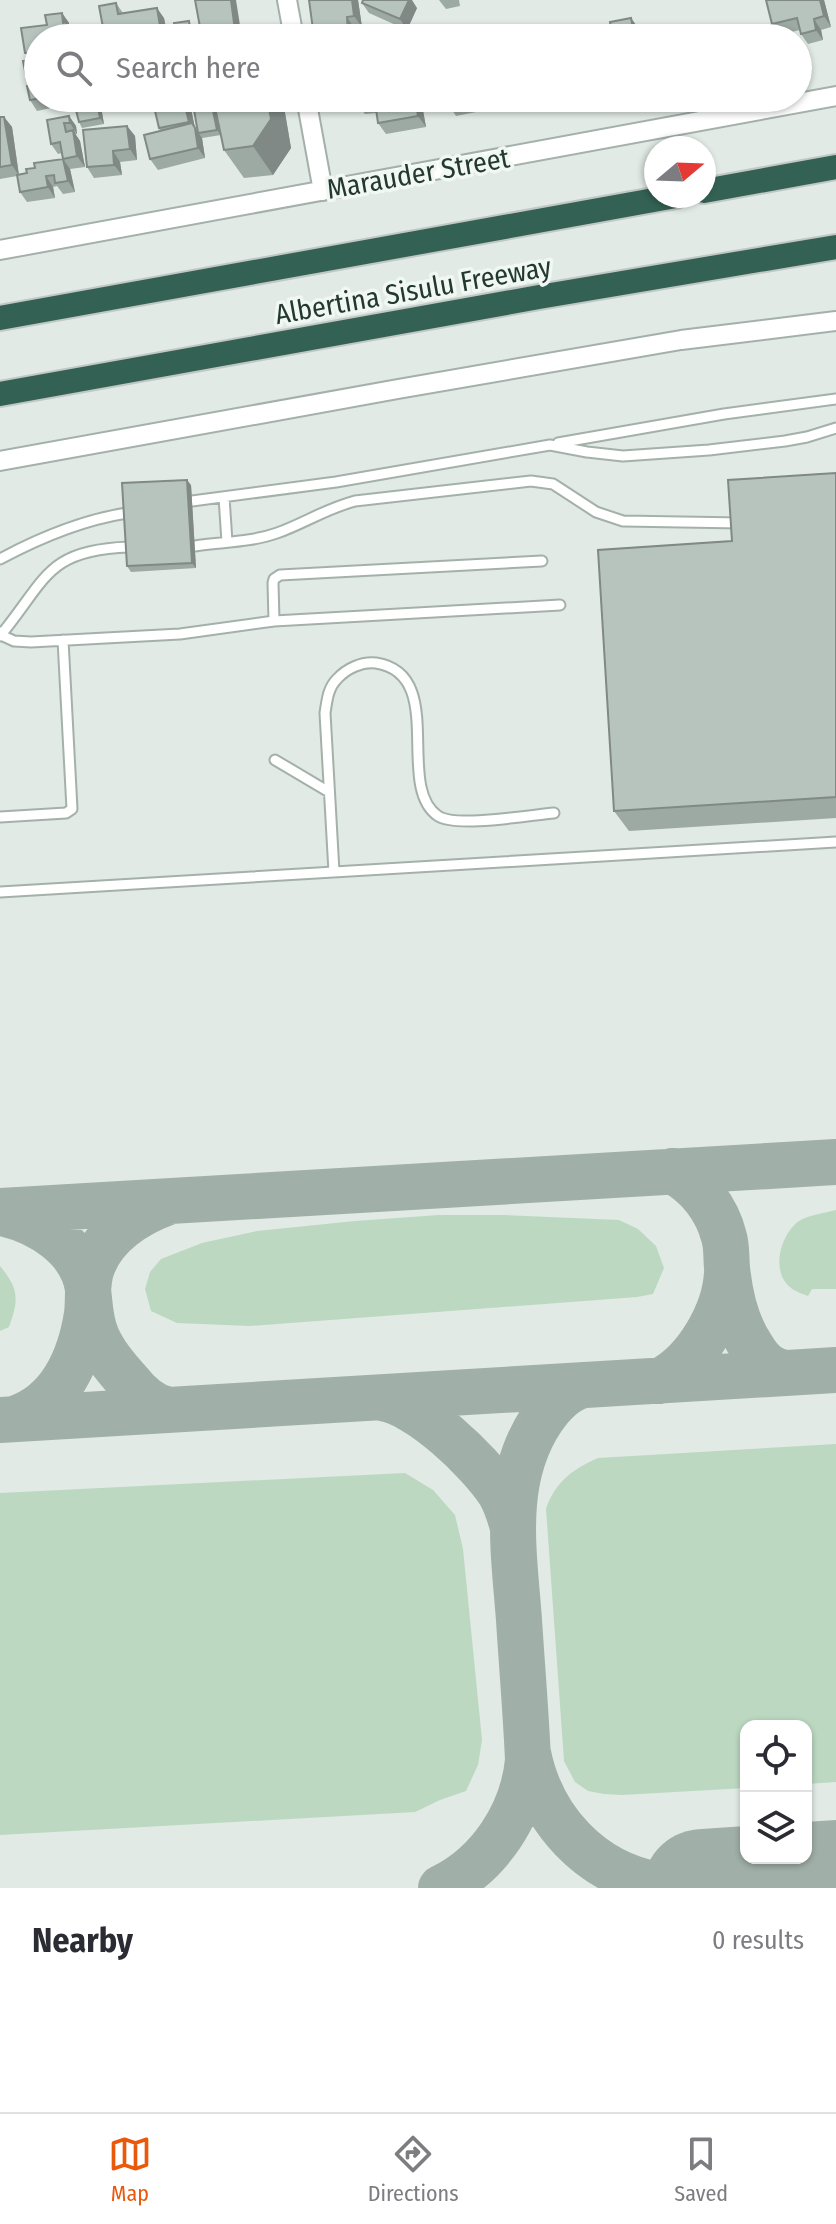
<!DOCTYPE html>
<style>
:root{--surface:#fff;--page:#f7f7f7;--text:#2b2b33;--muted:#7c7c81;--line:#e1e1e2;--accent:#ea580c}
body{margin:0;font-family:"Fira Sans Condensed",sans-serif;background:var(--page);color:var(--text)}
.controls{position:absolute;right:24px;bottom:24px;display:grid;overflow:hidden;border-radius:16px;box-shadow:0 2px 6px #0004}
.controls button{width:72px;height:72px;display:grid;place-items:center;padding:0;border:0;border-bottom:2px solid var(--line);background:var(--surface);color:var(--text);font:40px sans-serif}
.compass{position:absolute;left:644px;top:136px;width:72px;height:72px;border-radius:50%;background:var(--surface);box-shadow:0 2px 6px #0004;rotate:71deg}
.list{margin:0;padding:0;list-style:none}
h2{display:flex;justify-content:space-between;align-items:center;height:104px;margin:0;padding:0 32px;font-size:34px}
h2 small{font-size:26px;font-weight:400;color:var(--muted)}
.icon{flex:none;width:44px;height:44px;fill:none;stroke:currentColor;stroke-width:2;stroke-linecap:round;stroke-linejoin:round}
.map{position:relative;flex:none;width:836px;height:1888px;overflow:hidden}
.search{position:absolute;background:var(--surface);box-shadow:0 2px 6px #0004;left:24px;right:24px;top:24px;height:88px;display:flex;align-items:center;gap:20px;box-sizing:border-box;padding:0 28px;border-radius:44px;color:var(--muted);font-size:30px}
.sheet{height:224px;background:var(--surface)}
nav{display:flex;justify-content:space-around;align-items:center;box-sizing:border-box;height:112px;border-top:2px solid var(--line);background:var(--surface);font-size:22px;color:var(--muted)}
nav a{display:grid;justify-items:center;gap:4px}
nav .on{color:var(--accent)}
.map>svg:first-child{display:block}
.green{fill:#bcd8c1}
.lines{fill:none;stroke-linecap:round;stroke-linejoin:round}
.taxiway{stroke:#a0afa8;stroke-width:46}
.runway{stroke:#a0afa8;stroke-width:118}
.lane-casing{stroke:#a4b1ab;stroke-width:13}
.street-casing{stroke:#a4b1ab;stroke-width:22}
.highway-casing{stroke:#c1c7c5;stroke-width:28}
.lane{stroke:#fff;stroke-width:9}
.street{stroke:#fff;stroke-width:18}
.highway{stroke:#336153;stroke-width:24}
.wall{fill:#9da9a3;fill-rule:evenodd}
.shaded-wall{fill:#808985}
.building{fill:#b7c4be;stroke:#808985;stroke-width:2}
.labels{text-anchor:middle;stroke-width:7;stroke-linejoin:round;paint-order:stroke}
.street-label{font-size:28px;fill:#233831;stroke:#f1f7f3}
</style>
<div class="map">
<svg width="836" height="1888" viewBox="0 0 836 1888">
<rect width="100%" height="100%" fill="#e1eae5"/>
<path class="green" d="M836,1210v79h-24l-4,7c-8,-3 -17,-6 -22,-13 -14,-17 -4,-50 13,-62 9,-6 26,-8 37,-11z
M439,1215h66l114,5 19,9 18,17 8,22 -11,26 -16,3 -388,29 -72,-3 -26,-12 -6,-22 5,-17 11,-13 41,-16 55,-12 98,-10z
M0,1266c19,23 19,33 9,61l-9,4z
M836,1444v338l-30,2v-58h-60v62l-124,7 -18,-1 -16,-3 -13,-9 -11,-21 -18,-252c9,-27 27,-40 52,-51z
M405,1473l28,17 22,25 8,34 19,191 -4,25 -12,26 -26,9 -25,12 -415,23v-342z"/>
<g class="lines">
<path class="taxiway" d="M672,1171c26,13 45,38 52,66 3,10 2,20 3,31 3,29 9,57 26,81 8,13 17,22 33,24
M0,1211l836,-49
M1,1213c38,8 81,34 87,76 2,17 2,33 9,48 7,17 20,32 32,45 10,13 22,24 39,28
M660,1381c36,-18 65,-68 67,-108
M381,1398c37,4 99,64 119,95 6,11 10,23 13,35
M14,1419c46,-14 66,-60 73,-105 2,-16 -1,-34 6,-49 12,-31 43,-51 73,-62
M0,1420l836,-50
M528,1753c13,66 62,120 130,132 39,3 85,0 124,-2
M441,1888c48,-23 82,-74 87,-128 -2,-46 -6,-93 -9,-140 -5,-69 -18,-140 23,-201 10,-15 23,-29 41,-34"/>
<path class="runway" d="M702,1888l134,-9"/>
<defs>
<path id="lane" d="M558,443l166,-29 112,-15
M224,497l3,45
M192,501l144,-19 214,-37 37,7 36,4 86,-6 76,-9 22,-4 29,-9
M195,546c27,-4 57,-4 82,-13 28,-10 48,-24 78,-32l176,-20 22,3 43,28 27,9 118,2
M0,559c41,-22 82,-39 127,-46
M274,621l-1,-38 1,-4 6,-4 262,-14
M0,632l1,3 13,6 17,1 149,-8 94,-13 286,-16
M0,636c47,-57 46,-86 129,-89
M275,760l54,32
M0,817l66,-4 6,-4 -9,-169
M334,872l-9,-159c2,-13 3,-25 12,-34 9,-10 25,-18 39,-16 72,11 18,123 62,153 18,12 92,-1 116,-3
M0,892l836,-50"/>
<path id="street" d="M287,0l7,38
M306,98l17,93
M0,250l836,-154
M0,461l398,-72 283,-49 155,-19"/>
<path id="highway" d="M704,191l132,-24
M0,318l676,-122
M0,394l539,-97 297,-50"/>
</defs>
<use href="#lane" class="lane-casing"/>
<use href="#street" class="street-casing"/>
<use href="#highway" class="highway-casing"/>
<use href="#lane" class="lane"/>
<use href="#street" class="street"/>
<use href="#highway" class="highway"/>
</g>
<path class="wall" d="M358,0l4,27 -8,1 1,10h-40l-1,-1z
M439,0h20l1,6 -14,3z
M766,0h58l7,27 -10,3 2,10 -15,4 -7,-10 -1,-4 -21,5 -7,-11z
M116,3l7,10 41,5 4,20h-63z
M362,3l55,5 -10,22 -38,-17z
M62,13l7,10v4l5,6 1,5h-37v60h30l1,6 -32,7 -7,-11 -3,-14 3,-1 -3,-5 -4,-19 7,-1 -5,-7 -4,-25 26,-3 -2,-10z
M152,98h50l1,4 12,4 -2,-8h65l6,9 7,41 -18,27 -29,3 -20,-28 -3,-15 -19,3 3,20 -47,12 -8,-11 10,-28 -1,-3zM194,108l4,25 -3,-5 -4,-19z
M337,98h18l-16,2z
M390,98h50v4l-18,3 4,22 -40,7 -8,-11 -1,-10 -12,1 -8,-10 23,-3 10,-2z
M447,98h68l1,6 -60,12 -7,-11z
M101,107l3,17 -22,4 -3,-6z
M69,116l7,10 1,8h-2l5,7 5,26 -15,2 -7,-10 -1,-6 -4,1 -7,-10z
M0,117h4l8,10 7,48 8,-2 8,-5 28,-9 7,10 5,23 -12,2 -6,-8 -4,1 2,11 -28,4 -7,-10 -3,-16 -17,3z
M127,126l8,10 2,24 -17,2 2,13 -28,3 -7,-11z
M836,473v345l-207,13 -15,-20 118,-270z
M191,485l5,83 -65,4 -4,-6z"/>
<path class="shaded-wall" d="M231,0h5l6,38h-6z
M352,0h6l4,27 -8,-11z
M409,0h3l5,8 -10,22 -7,-11z
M820,0h4l7,27 -7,-11z
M157,8l7,10 4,20h-3l-4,-6z
M62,13l7,10v4l5,6 1,5h-6l-6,-15z
M347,17l7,11 1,10h-3l-4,-5z
M631,18l8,11 1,9h-5z
M814,19l7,11 2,10 -7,-10z
M189,21l3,6 2,11h-3z
M183,98l8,11 4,19 7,10 3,20 -7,-10 -3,-17 -6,-9z
M267,98h11l6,9 7,41 -18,27 -20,-29z
M415,98h2l5,7 4,22 -8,-11z
M211,101l4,5 6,29 -4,-5z
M97,102l4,5 3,17 -4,-6z
M69,116l7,10 1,8 -7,-11z
M4,117l8,10 7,49 -7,-11z
M127,126l8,10 2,24 -7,-11z
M73,130l7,11 5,26 -8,-11z
M113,151l7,11 2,13 -8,-10z
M63,159l7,10 5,23 -7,-11z
M46,176l7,11 2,11 -7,-11z
M187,480l4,5 5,83 -4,-5z"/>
<path class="building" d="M195,0h36l5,38h-34z
M309,0h43l2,16 -7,1 1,16 -34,4z
M363,0h46l-9,19 -38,-16z
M766,0h54l4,16 -10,3 2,11 -15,4 -4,-16 -25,6z
M116,3l2,11 39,-6 4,24 -33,6h-23l-6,-32z
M62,13l1,10 3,-1 3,16h-31v39l-11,3 -4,-19 12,-2 -1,-7 -9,1 -4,-25 26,-3 -2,-10z
M631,18l4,20h-22l-3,-16z
M189,21l2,17h-15l-2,-15z
M496,28l2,10h-28l-1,-4z
M759,30l1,8h-51v-2z
M38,83v15h3l-11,2 -3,-14z
M152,98h34h-3l6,24 -30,6z
M213,98h54l4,21 -18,27 -29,4z
M356,98h18l1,4 15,-3v-1h25l3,18 -40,7 -3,-21 -18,2z
M447,98h39l-37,7z
M211,101l6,29 -19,3 -5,-29z
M97,102l3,16 -21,4 -4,-16z
M69,116l1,7h-6l2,9 7,-2 4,26 -14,3 -3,-17 -9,2 -4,-24z
M0,117h4l8,48 -12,2z
M192,123l3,5 3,20 -48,11 -6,-24z
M127,126l3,23 -17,2 1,14 -27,2 -4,-37z
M63,159l5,22 -13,2 -1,-8 -8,1 2,11 -28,5 -3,-17 10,-2 -1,-4 9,-1 -1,-5z
M836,473v324l-222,14 -16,-261 134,-9 -4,-61z
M187,480l5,83 -65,3 -5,-83z"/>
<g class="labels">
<g class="street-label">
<text transform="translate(418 173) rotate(-10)" y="10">Marauder Street</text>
<text transform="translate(413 290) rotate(-10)" y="10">Albertina Sisulu Freeway</text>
</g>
</g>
</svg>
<div class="controls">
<button><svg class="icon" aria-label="locate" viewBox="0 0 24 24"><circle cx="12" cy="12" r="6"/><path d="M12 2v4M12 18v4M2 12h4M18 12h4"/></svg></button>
<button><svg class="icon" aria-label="layers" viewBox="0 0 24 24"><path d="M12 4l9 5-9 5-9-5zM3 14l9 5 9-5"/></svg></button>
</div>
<svg class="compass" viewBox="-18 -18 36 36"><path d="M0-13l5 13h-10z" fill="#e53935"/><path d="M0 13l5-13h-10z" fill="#7c7c81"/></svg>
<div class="search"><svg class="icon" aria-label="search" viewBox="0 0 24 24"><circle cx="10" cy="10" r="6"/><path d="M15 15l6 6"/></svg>Search here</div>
</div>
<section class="sheet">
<h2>Nearby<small>0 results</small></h2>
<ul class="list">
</ul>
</section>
<nav>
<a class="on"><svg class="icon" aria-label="map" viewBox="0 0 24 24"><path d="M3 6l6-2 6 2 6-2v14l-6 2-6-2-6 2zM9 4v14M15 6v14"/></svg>Map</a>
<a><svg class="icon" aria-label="directions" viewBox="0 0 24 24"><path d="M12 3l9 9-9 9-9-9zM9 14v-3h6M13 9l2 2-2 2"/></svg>Directions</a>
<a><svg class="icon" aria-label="saved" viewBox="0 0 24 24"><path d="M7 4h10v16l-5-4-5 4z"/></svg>Saved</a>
</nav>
